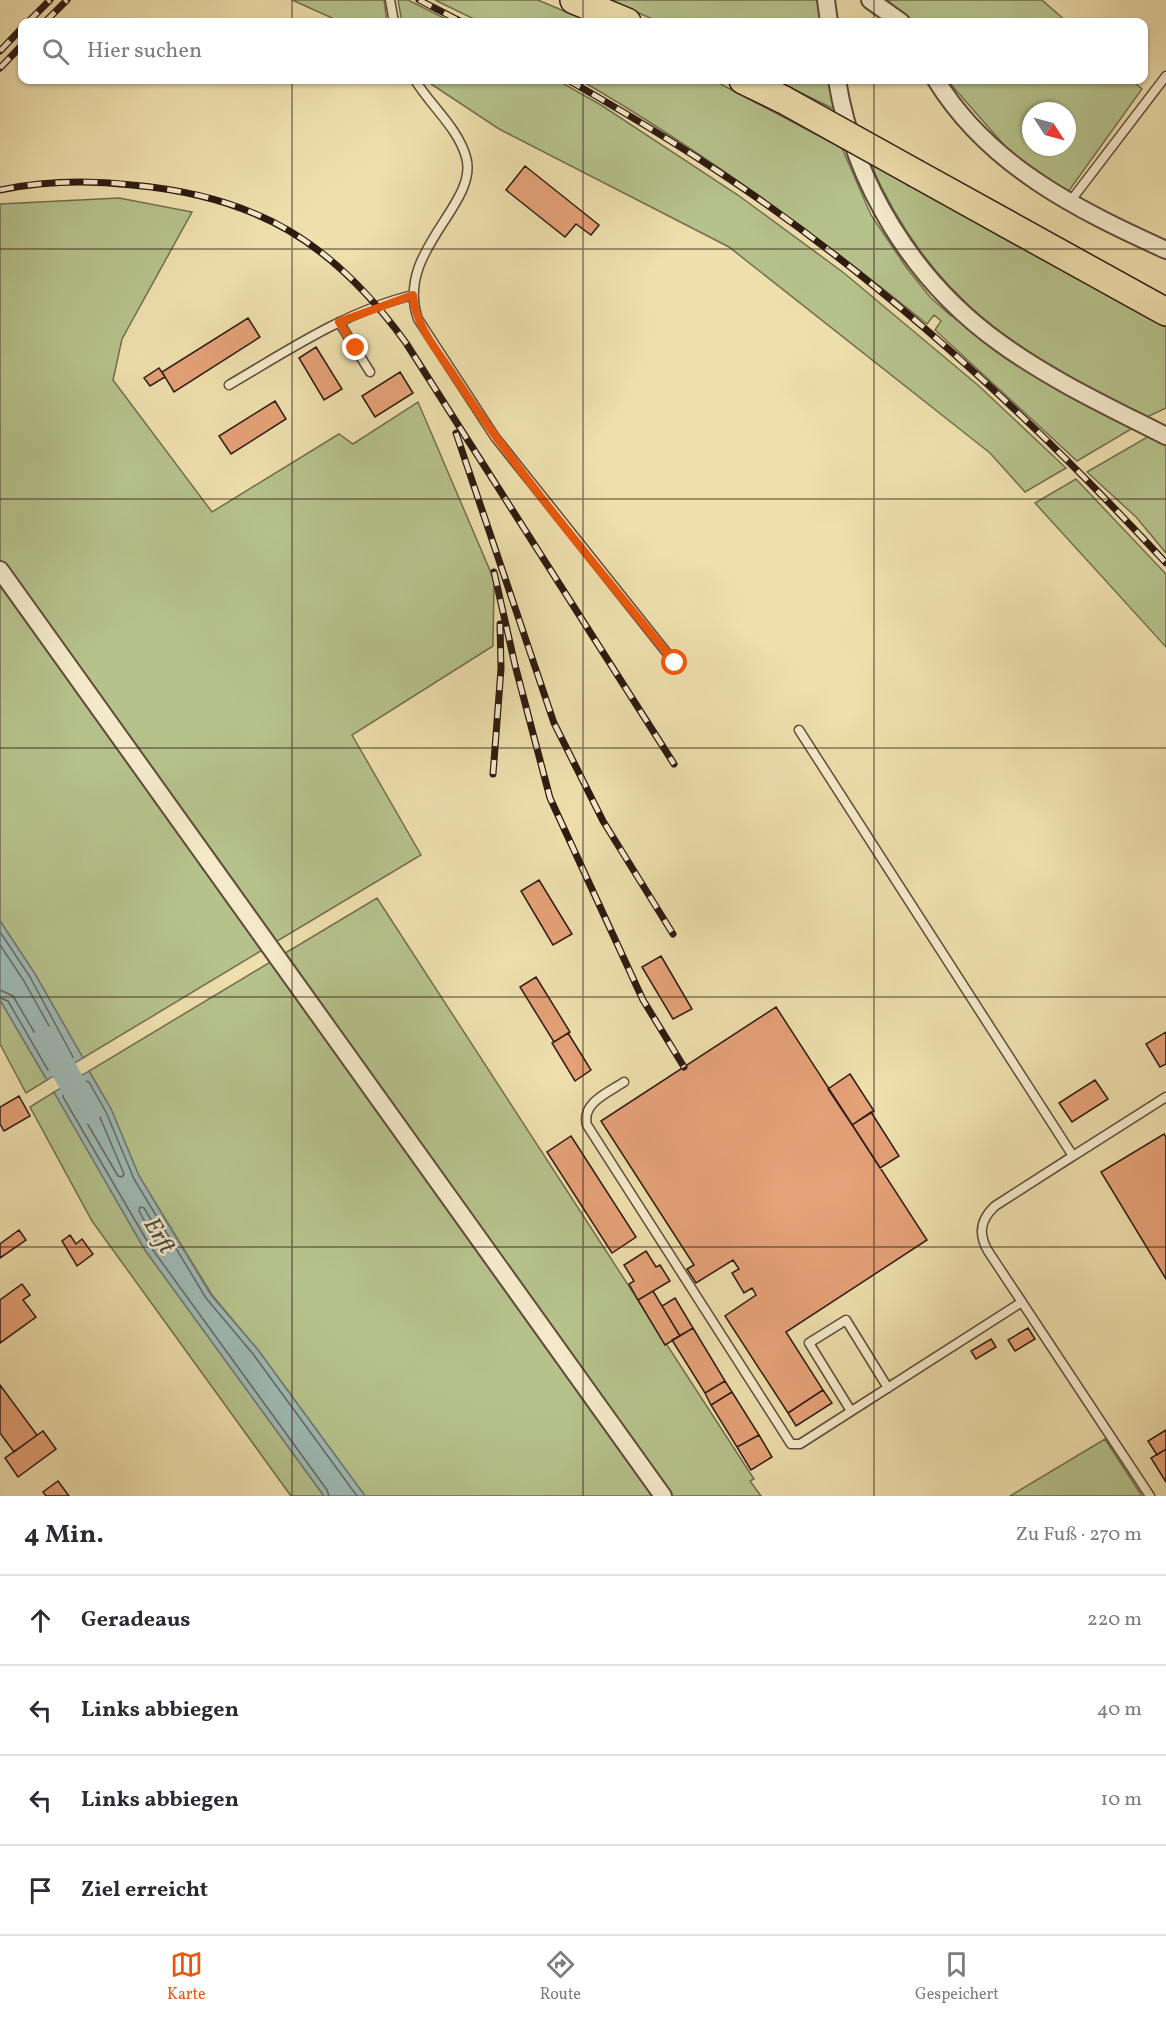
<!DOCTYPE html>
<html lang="de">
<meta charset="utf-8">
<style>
:root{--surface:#fff;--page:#f7f7f7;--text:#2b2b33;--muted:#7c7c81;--line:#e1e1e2;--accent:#ea580c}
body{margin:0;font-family:Vollkorn,serif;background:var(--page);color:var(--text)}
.compass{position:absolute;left:1022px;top:102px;width:54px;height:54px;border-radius:50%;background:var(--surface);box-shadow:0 2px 4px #0004;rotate:126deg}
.stop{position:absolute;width:18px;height:18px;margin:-14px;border:4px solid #ea580c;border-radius:50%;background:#fff}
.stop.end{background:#ea580c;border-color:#fff;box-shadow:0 2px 6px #0008}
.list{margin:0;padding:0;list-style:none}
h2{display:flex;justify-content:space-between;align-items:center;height:78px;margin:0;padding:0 24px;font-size:26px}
h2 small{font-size:20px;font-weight:400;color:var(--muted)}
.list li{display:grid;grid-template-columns:39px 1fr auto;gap:18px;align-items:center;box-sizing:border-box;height:90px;padding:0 24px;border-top:2px solid var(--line)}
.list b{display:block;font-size:22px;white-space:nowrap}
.list em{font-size:20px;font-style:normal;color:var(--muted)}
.icon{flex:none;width:33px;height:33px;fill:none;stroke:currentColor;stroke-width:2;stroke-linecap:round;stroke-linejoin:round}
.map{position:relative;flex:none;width:1166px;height:1496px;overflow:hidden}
.search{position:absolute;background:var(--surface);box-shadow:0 2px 4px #0004;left:18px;right:18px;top:18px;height:66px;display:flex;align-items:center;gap:15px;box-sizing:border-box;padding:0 21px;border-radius:12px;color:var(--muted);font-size:22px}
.sheet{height:438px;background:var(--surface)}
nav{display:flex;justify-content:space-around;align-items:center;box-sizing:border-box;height:84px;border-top:2px solid var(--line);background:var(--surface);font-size:16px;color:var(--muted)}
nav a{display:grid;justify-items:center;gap:3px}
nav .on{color:var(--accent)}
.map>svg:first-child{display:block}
.green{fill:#b6c28c;stroke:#726e4e;stroke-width:1.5;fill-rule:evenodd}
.water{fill:#9ebab5;stroke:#717a73;stroke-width:1.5}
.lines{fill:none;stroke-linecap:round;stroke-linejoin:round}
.shore{stroke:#666a63;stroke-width:1.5}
.river{stroke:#9ebab5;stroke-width:26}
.building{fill:#e5a177;stroke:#2e1a11;stroke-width:1.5}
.service-casing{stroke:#5e4b38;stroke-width:11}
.minor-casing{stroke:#5e4b38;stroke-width:20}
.primary-casing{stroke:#2e1a11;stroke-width:30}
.service{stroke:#f4eaca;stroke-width:8}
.minor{stroke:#f4eaca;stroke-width:16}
.primary{stroke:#eedfad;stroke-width:27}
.rail-casing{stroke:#2e1a11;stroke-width:7}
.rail{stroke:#f4eaca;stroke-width:4.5;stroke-dasharray:14;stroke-linecap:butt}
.primary-bridge-casing{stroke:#2e1a11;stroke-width:30;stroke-linecap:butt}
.primary-bridge{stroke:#eedfad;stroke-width:27}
.route{stroke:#ea580c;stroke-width:8}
.grid{fill:none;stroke:#2e1a11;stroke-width:1.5;stroke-opacity:0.55}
.labels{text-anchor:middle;stroke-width:5;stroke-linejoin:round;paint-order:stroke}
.water-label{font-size:24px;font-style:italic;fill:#504a42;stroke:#f4eaca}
</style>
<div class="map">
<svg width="1166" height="1496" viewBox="0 0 1166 1496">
<rect width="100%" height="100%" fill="#eedfad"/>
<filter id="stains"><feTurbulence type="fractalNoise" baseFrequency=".00333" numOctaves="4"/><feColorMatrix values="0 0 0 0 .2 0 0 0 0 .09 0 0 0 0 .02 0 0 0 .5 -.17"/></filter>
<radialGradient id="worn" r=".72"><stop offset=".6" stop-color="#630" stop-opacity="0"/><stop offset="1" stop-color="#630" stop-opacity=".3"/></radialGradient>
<path class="green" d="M292,0h92l3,22h-46z
M398,0h10l44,22h-50z
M435,0h103l52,22h-110z
M609,0h217l3,22h-170z
M888,0h154l25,22h-162z
M425,80h132l44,25 137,90 106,78 135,113 87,82 -41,24 -35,-39 -261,-206 -230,-118z
M580,80h133l129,68 29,67 35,52 24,30 20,18 183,113 -56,33 -142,-131 6,-9 -7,-6 -7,9c-110,-89 -224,-173 -347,-244z
M775,80h59l10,34z
M947,80h184l11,9 -74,103 -57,-39zM1031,111h36v36h-36z
M870,163l296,164v81l-19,9c-130,-63 -216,-117 -277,-254z
M119,198l73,14 -70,127 -9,41 99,132 127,-78 14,10 65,-42 76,178 -1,66 -141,89 69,120 -147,88 -274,-381v-358z
M1149,436l17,8v109l-30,-36 -49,-45z
M1076,479l90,95v73l-131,-144z
M0,577l264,372 -181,109 -48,-84 -35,-53z
M377,898l377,581 -4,2 11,15h-92l-387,-541z
M272,961l386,535h-293l-107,-146 -46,-55 -73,-119 -28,-67 -22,-38z
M0,1000l47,80 -21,13 -26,-49z
M54,1092l91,158 179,246h-33l-199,-275 -62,-114z
M1105,1439l37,57h-132z"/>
<path class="water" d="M0,921l35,53 48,84 -36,22 -47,-80z
M89,1071l22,38 28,67 72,119 47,55 107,146h-41l-179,-246 -91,-158z"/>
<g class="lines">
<path class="shore" d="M0,932l30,45 43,80 -25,13 -40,-69 -8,-3
M0,945l24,36 39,70 -1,4 -12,4 -37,-63 -13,-6
M82,1091l4,1 13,23 25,59 -2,3 -4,-1 -45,-77z
M140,1207l4,1 20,33 -2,4 -6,-3 -17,-31z
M329,1496l-2,-6 -177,-244 -87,-149 1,-4 21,-12 4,1 17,30 28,67 72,119 47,56 104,142"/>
<path class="river" d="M46,1039l42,72"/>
</g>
<path class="building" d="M525,166l74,59 -8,10 -15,-11 -11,13 -59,-47z
M248,318l12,19 -86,55 -12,-20z
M316,347l26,42 -18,11 -25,-42z
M159,368l6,9 -15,9 -6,-8z
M400,372l13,21 -38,24 -13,-21z
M275,401l11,18 -55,35 -12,-18z
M539,880l33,54 -19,11 -32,-54z
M661,956l31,53 -19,10 -31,-52z
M536,977l34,55 -16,10 -34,-55z
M776,1007l151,233 -141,92 37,58 -35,23 -63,-97 31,-21 -4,-7 -8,5 -12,-20 7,-4 -6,-9 -37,23 -9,-14 7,-4 -93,-144z
M1166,1032v32l-6,3 -14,-23z
M568,1033l23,37 -16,11 -23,-38z
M850,1074l24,37 -22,14 -24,-36z
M1095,1080l13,19 -36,23 -13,-19z
M19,1096l11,20 -26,15 -4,-7v-17z
M871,1112l28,44 -19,12 -28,-43z
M1164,1134l2,3v142l-65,-107z
M571,1136l65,101 -24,16 -65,-101z
M19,1230l7,10 -26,18v-14z
M70,1235l6,9 6,-5 11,15 -16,12 -15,-25z
M646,1251l10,16 4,-2 10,16 -32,19 -9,-16 5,-3 -10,-16z
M22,1284l8,11 -7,5 13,17 -36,26v-43z
M653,1291l27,45 -15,9 -27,-45z
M675,1298l18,30 -13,8 -18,-30z
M693,1328l32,53 -20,12 -33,-53z
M1028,1328l7,11 -20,12 -7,-11z
M991,1339l5,8 -20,12 -5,-8z
M725,1381l7,11 -21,13 -6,-12z
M0,1385l37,50 -23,17 -14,-19z
M823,1390l9,13 -36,23 -8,-13z
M732,1392l27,43 -22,12 -26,-42z
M1166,1430v19l-9,6 -9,-14z
M43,1431l13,18 -38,28 -13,-19z
M759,1435l13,22 -21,13 -14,-23z
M1166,1449v33l-15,-24z
M58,1481l11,15h-23l-3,-4z"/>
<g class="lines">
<defs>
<path id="service" d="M390,0l4,22
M415,80c15,25 43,48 51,77 14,47 -72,94 -48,162l77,118 180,226
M1069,203l97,-127
M339,322l31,50
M229,385c58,-34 117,-74 184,-90
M799,730l274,426 -78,50c-15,14 -17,28 -7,45l162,245
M624,1082c-15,10 -43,21 -37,43l204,319h9l222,-142
M1073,1156l93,-59
M851,1411l-42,-68 37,-23 42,68"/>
<path id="minor" d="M826,0l3,22
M870,0l31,22
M837,80c17,104 76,201 163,263 51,37 109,64 166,93
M936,80c53,86 142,130 230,170
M0,570l663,926"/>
<path id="primary" d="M574,0l53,22
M743,80l41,20
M917,174l249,138"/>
</defs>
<use href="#service" class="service-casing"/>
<use href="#minor" class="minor-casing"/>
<use href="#primary" class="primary-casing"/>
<use href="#service" class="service"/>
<use href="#minor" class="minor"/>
<use href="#primary" class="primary"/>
<defs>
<path id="rail" d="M419,0l43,22
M28,22l22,-22
M45,22l22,-22
M0,51l22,-23
M0,68l22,-23
M568,80c51,29 101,59 151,92 164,108 314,247 447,391
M0,190c43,-9 88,-10 132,-5 124,11 201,57 274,158l268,421
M456,433l98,290 49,98 70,113
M494,572l21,93 35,133 93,202 41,67
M493,774l8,-105 -1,-45"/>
</defs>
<use href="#rail" class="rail-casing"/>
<use href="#rail" class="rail"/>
<defs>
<path id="primary-bridge" d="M784,100l133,74"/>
</defs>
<use href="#primary-bridge" class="primary-bridge-casing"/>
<use href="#primary-bridge" class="primary-bridge"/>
</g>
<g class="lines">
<path class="route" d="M356,348l-17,-26 74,-27c2,31 25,56 41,81 66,101 145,193 221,287"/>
</g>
<path class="grid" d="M292,0v22M583,0v22M874,0v22M292,80v1416M583,80v1416M874,80v1416M0,249h1166M0,499h1166M0,748h1166M0,997h1166M0,1247h1166"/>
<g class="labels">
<g class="water-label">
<text transform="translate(160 1235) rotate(59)" y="8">Erft</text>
</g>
</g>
<rect width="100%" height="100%" filter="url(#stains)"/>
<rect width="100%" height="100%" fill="url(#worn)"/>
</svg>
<svg class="compass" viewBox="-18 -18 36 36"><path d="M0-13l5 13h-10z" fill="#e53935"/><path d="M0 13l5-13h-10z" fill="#7c7c81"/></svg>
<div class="stop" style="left:675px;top:663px"></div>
<div class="stop end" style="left:356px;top:348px"></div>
<div class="search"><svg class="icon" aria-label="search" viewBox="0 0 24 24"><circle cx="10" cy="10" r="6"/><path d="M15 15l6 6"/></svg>Hier suchen</div>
</div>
<section class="sheet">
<h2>4 Min.<small>Zu Fuß · 270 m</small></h2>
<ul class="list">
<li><svg class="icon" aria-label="ahead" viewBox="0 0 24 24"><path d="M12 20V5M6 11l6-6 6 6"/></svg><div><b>Geradeaus</b></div><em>220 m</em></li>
<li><svg class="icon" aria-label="left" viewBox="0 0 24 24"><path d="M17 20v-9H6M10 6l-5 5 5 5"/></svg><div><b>Links abbiegen</b></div><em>40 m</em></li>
<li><svg class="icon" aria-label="left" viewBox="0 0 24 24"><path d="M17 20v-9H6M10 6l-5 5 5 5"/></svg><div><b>Links abbiegen</b></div><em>10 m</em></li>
<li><svg class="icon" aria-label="arrive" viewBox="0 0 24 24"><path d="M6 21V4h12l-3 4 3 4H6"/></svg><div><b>Ziel erreicht</b></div></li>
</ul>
</section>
<nav>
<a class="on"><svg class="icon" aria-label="map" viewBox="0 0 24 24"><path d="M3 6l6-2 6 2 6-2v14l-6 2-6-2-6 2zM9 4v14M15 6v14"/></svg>Karte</a>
<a><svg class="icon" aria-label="directions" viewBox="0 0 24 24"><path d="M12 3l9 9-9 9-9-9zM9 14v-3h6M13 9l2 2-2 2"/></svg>Route</a>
<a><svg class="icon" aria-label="saved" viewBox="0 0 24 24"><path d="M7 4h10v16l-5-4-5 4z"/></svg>Gespeichert</a>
</nav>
